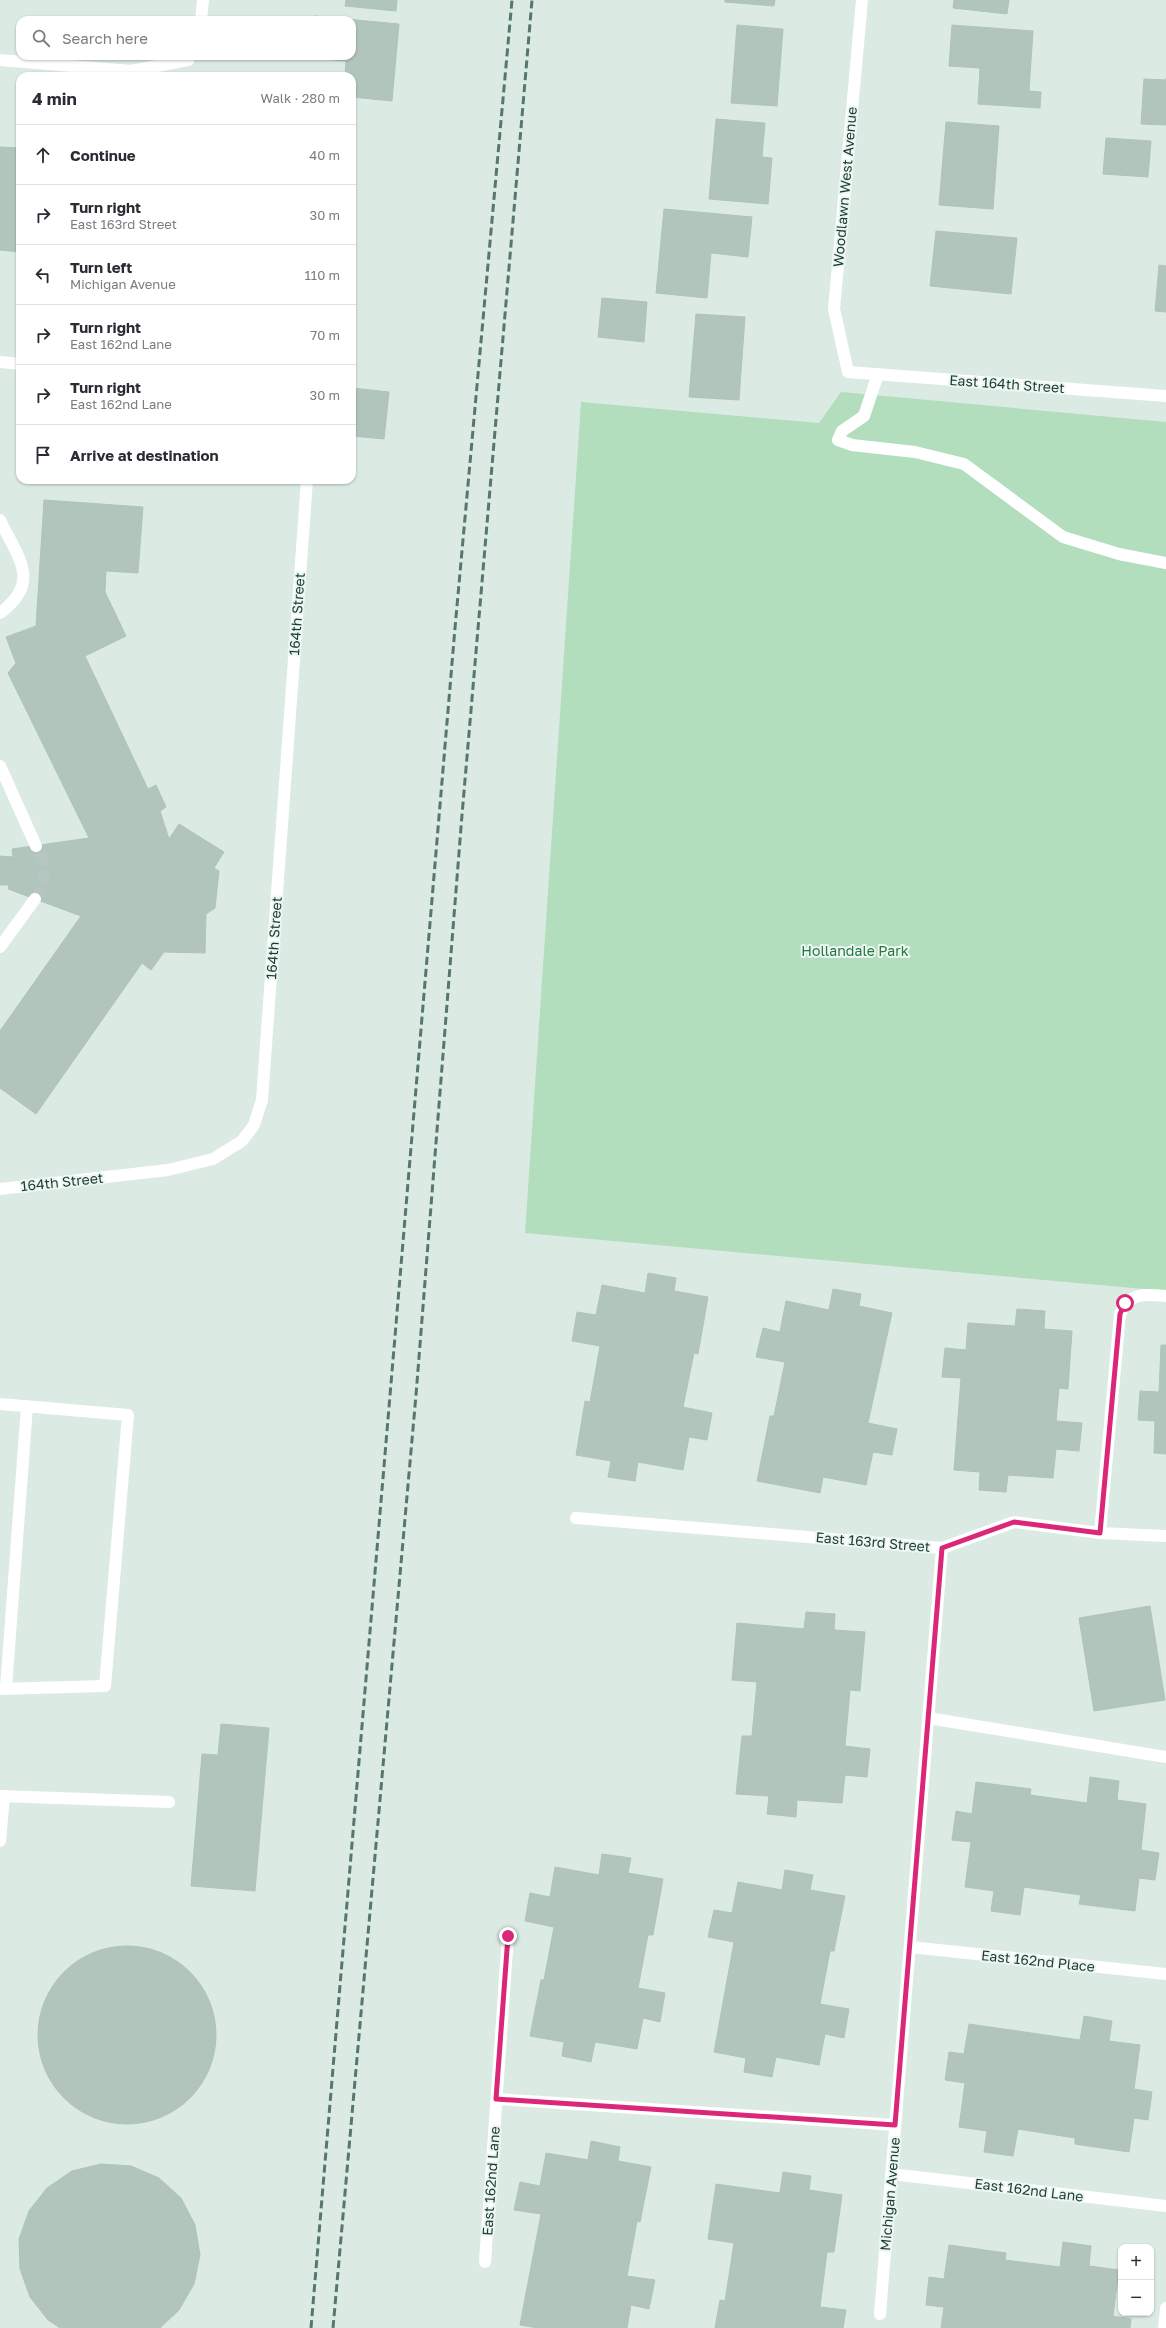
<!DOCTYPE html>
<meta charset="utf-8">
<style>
:root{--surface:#fff;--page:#f7f7f7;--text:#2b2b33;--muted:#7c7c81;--line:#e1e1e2}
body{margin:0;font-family:"Golos Text",sans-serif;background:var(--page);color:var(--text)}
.controls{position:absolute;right:12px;bottom:12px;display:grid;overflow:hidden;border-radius:8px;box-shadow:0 1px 3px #0004}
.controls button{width:36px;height:36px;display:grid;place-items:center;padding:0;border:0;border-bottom:1px solid var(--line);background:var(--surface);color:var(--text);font:20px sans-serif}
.stop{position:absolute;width:12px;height:12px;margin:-9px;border:3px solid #db2777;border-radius:50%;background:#fff}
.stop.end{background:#db2777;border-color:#fff;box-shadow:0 1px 4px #0008}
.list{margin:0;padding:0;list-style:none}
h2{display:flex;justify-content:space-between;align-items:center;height:52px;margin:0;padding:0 16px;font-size:17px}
h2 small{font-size:13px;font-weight:400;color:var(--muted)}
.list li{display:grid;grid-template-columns:26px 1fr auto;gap:12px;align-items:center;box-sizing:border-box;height:60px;padding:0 16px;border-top:1px solid var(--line)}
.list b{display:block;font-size:15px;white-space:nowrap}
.list p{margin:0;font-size:13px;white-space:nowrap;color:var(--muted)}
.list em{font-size:13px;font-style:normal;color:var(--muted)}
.icon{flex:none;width:22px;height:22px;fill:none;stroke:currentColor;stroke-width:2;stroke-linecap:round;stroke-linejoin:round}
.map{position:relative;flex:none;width:1166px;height:2328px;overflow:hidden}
.search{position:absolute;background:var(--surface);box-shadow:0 1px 3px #0004;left:16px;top:16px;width:340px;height:44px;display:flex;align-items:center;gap:10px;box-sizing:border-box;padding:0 14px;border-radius:12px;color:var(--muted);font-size:15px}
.panel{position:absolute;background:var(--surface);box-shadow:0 1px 3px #0004;left:16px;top:72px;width:340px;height:412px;border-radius:12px}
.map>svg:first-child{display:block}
.green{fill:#b2debe}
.building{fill:#b1c5bd;stroke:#aec4bb}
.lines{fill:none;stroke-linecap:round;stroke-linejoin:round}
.minor-tunnel{stroke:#b6c7c1;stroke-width:12;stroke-dasharray:12 6;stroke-linecap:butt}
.minor{stroke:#fff;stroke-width:12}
.rail{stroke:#56776e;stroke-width:3;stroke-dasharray:8 4;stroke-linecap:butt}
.route{stroke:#db2777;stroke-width:5}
.labels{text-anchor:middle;stroke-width:4;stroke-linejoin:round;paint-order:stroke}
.street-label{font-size:14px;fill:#1d3b33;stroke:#ecf7f2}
.park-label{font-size:14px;fill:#237543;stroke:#ecf7f2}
</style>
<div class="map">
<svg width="1166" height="2328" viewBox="0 0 1166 2328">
<rect width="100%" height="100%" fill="#dceae4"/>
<path class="green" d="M841,392l325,30v869l-641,-58 56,-831 238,21z"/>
<path class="building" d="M346,0h51l-1,11 -51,-5z
M725,0h50l-1,6 -49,-4z
M954,0h55l-2,14 -54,-6z
M314,16l85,8 -7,77 -40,-4v-21h-7l1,-15 -36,-3v-2h42v-36h-39z
M737,25l46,4 -6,77 -46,-3z
M952,25l81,6 -4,60 12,1 -1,16 -62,-4 2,-36 -31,-2z
M1166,78v47l-25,-1 3,-45 22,1z
M716,119l49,4 -3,34 10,1 -4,46 -59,-5z
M946,122l53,4 -6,83 -54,-4z
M1106,138l45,3 -3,36 -45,-3z
M0,147l20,1v104l-20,-2z
M664,209l88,8 -4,40 -37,-4 -4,45 -51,-5z
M936,231l81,7 -6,56 -81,-8z
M1159,265l7,1v46l-11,-1z
M602,298l45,4 -3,40 -46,-5z
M696,314l49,3 -6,83 -50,-3z
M352,388l37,4 -5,47 -32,-3z
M44,500l99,7 -5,66 -32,-2 -1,21 21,44 -41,20 63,133 8,-4 10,22 -6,4 9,28 10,-15 45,28 -10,16 5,3 -4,37 -9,6 -1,39 -41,-1 -13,18 -9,-7 -106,151 -36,-26v-57l81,-115 -73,-27 1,-4h-9v-29l13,1 -1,-8 77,-11 -81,-165 8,-10 -10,-26 30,-11z
M648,1273l28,5 -2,13 34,6 -10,57 -4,-1 -11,54 29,6 -5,27 -18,-3 -6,33 -45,-8 -3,19 -27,-4 3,-16 -35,-6 9,-54 5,1 10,-56 -28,-5 5,-29 19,3 6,-30 43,8z
M833,1289l28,5 -2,12 33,7 -24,110 29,6 -5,26 -19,-3 -7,33 -43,-8 -3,16 -63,-12 13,-65h4l11,-54 -29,-5 7,-29 17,4 6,-31 43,9z
M1017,1309l28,2 -1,18 28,2 -4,58 -9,-1 -3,33 26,2 -3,28 -23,-2 -3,29 -45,-3 -2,17 -27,-2 1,-18 -26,-2 7,-92 -19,-1 3,-29 21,2 2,-27 47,3z
M1161,1345h5v109l-12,-1 1,-32 -17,-1 2,-29 19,1z
M1150,1606l15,94 -71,11 -15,-93z
M806,1612l29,2 -1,16 31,2 -5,59 -10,-1 -5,56 25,3 -3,28 -22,-2 -3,28 -45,-3 -1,17 -29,-3 2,-18 -33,-2 6,-58h10l5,-54 -25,-2 5,-57 67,6z
M221,1724l48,4 -14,163 -64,-5 11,-132 16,1z
M1090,1777l29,4 -2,19 29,4 -5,46 18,3 -4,27 -16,-2 -4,33 -56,-7 2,-9 -57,-8 -4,28 -29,-4 3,-20 -29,-4 6,-45 -19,-2 4,-29 16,3 4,-32 55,7 -1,6 57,8z
M602,1854l29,4 -3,15 35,6 -10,56h-5l-10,53 27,5 -5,29 -17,-4 -6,31 -42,-7 -4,20 -29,-6 2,-14 -34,-6 11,-56h3l10,-53 -29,-6 5,-28 20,4 5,-30 44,8z
M785,1870l28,5 -3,15 35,6 -11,55h-4l-10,53 29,5 -5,29 -19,-4 -6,31 -43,-8 -4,20 -28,-5 2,-14 -32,-6 20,-110 -26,-5 6,-27 18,3 6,-31 44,8z
M38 2035a89 89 0 1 1 178 0a89 89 0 1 1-178 0Z
M1084,2016l28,5 -3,20 31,4 -6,44 18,3 -4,28 -14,-2 -5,34 -54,-8v-6l-57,-9 -5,27 -29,-4 3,-21 -28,-4 6,-44 -20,-3 4,-28 15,2 5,-30 111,16z
M591,2141l29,6 -2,14 33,6 -11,55 -3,-1 -10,55 28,4 -6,29 -18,-4 -4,23h-89l-18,-3 21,-111 -27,-4 6,-28 20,4 6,-33 42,7z
M101,2164l30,2 28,12 22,20 14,27 5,30 -6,29 -15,26 -19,18h-100l-12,-8 -18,-23 -10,-28 -1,-30 10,-28 18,-23 25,-17z
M783,2172l28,4 -2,14 33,5 -8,57h-7l-7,55 26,3 -3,18h-128l5,-28 5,1 9,-58 -26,-4 8,-55 64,9z
M1063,2242l28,4 -2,20 30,4 -6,46 18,3 -1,9h-189l3,-21 -18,-2 3,-28 15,2 5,-34 57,8 -1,7 55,7z"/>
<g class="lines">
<path class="minor-tunnel" d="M35,899c12,-18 10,-34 1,-53"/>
<path class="minor" d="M862,0l-28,309 14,63 318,24
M201,20l2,-20
M0,60l131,11 57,-11 1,-4
M0,362l20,2
M878,374l-14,42 -22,15 -4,9 14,5 63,7 49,12 99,73 56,17 47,9
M0,520c18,38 42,62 0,93
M0,766l36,80
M0,947l35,-48
M0,1189l168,-19 45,-11 29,-18 12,-16 8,-25 45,-620
M0,1404l128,11 -23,271 -105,3
M576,1518l366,30 72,-26 86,11 66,3
M1100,1533l20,-219c10,-22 24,-20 46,-18
M6,1688l21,-282
M928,1718l238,39
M0,1796l169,6
M0,1841l4,-45
M910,1947l256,27
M497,2099l398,26
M891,2174l275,32
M485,2262l23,-326
M880,2314l62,-766
M1164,2328l2,-20"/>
<path class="rail" d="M311,2328l144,-1700 57,-628
M333,2328l83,-933 46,-580 70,-815"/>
</g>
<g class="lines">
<path class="route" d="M508,1936l-12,163 399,26 47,-577 72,-26 86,11 20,-219 5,-11"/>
</g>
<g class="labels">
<g class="street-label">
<text transform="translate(845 187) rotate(-85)" y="5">Woodlawn West Avenue</text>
<text transform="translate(1007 384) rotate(4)" y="5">East 164th Street</text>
<text transform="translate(297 614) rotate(-86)" y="5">164th Street</text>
<text transform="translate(274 938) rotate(-86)" y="5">164th Street</text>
<text transform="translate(62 1182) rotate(-6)" y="5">164th Street</text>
<text transform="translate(873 1542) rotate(5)" y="5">East 163rd Street</text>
<text transform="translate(1038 1961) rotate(6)" y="5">East 162nd Place</text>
<text transform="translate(491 2181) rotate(-86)" y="5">East 162nd Lane</text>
<text transform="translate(1029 2190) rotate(7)" y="5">East 162nd Lane</text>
<text transform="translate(890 2194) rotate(-85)" y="5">Michigan Avenue</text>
</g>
<g class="park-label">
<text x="855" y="956">Hollandale Park</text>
</g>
</g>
</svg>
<div class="controls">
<button>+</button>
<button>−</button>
</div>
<div class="stop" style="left:1125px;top:1303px"></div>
<div class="stop end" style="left:508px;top:1936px"></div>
<div class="search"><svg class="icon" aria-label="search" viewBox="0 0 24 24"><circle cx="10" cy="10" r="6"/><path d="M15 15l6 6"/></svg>Search here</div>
<section class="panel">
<h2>4 min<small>Walk · 280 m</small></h2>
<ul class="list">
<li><svg class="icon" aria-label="ahead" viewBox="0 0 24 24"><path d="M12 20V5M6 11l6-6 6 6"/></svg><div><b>Continue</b></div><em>40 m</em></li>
<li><svg class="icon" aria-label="right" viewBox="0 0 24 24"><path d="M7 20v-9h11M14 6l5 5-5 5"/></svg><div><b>Turn right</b><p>East 163rd Street</p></div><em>30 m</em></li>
<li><svg class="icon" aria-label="left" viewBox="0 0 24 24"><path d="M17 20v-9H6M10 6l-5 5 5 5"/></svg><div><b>Turn left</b><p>Michigan Avenue</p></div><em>110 m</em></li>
<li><svg class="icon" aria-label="right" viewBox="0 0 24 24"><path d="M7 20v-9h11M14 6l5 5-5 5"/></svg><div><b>Turn right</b><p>East 162nd Lane</p></div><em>70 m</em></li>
<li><svg class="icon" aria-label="right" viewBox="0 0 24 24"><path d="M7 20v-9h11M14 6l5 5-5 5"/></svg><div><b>Turn right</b><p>East 162nd Lane</p></div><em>30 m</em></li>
<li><svg class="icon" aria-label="arrive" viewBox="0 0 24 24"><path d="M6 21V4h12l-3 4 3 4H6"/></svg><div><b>Arrive at destination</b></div></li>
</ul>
</section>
</div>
